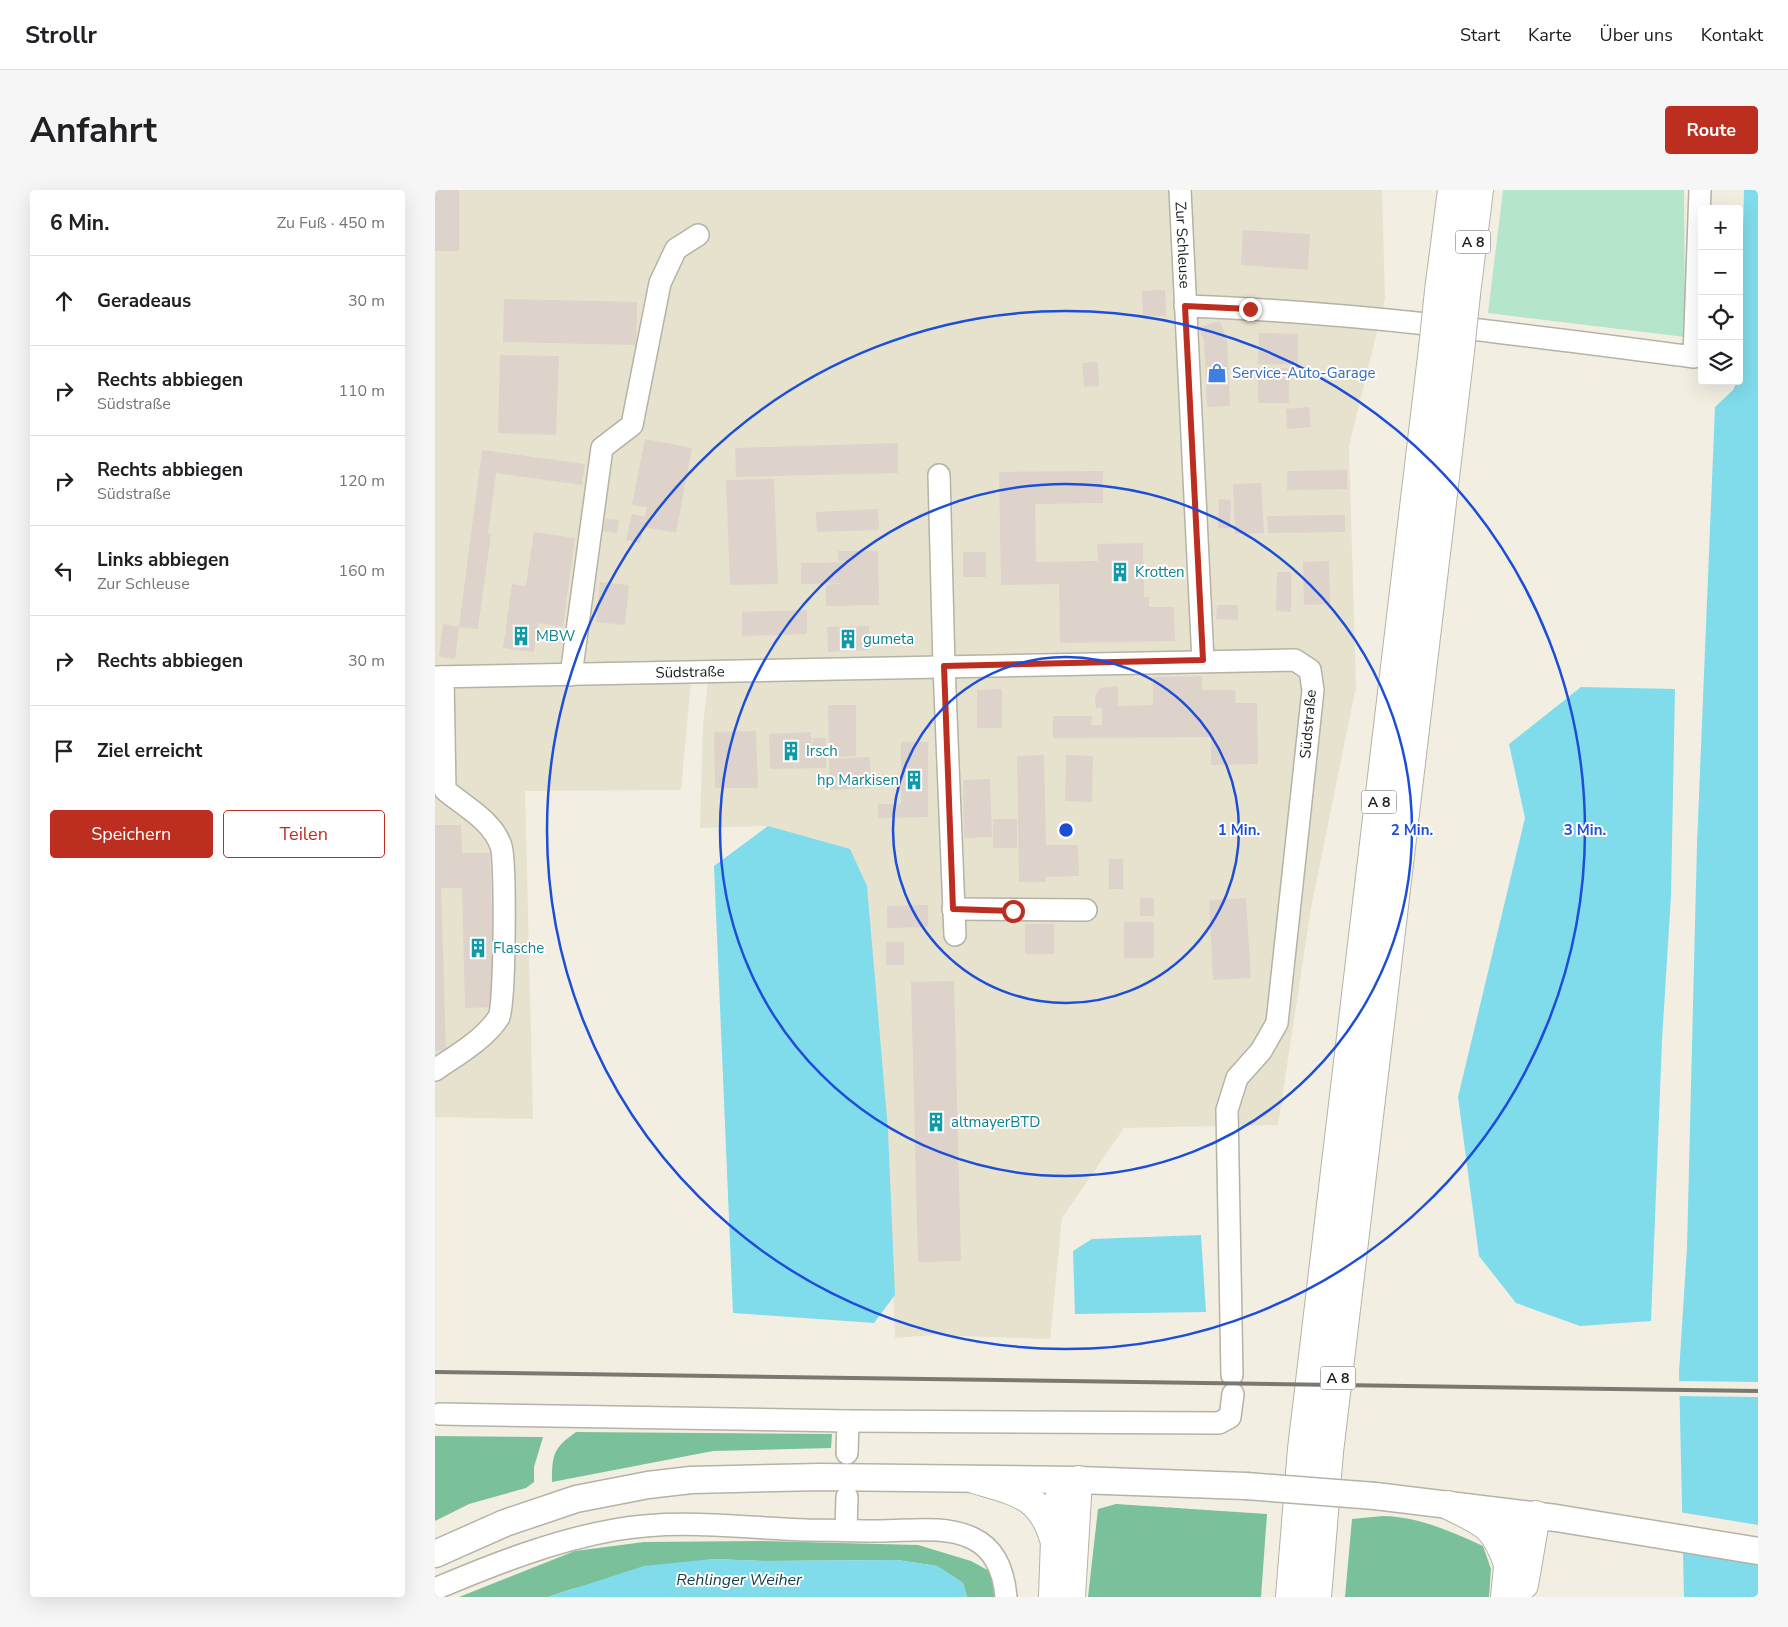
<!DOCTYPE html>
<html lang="de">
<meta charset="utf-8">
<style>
:root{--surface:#fff;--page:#f6f6f6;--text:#202124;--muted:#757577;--line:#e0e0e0;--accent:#bc2f20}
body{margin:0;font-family:"Nunito Sans",sans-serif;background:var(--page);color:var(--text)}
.controls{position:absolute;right:15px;top:15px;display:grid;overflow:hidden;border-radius:5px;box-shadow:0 5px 20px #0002}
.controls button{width:45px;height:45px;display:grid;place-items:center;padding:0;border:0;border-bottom:1px solid var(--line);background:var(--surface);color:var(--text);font:25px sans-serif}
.stop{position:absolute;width:15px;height:15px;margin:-11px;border:4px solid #bc2f20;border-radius:50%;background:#fff}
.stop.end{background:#bc2f20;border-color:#fff;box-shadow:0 1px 5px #0008}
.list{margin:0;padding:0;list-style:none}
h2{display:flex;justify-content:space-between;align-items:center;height:65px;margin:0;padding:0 20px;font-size:21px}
h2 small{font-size:16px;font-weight:400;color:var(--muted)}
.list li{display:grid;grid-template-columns:32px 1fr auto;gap:15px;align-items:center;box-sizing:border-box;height:90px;padding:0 20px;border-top:1px solid var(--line)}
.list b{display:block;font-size:19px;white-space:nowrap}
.list p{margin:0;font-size:16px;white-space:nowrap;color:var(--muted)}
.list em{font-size:16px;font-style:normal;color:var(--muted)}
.actions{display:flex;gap:10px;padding:15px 20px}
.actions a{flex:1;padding:11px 0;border:1px solid var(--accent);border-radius:5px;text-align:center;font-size:18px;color:var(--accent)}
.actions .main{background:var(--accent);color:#fff}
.icon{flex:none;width:28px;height:28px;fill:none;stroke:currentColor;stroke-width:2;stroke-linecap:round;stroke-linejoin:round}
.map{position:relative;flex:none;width:1323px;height:1407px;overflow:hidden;border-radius:5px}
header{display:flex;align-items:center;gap:30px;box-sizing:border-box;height:70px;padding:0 25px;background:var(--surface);border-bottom:1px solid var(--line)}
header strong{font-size:24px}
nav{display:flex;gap:28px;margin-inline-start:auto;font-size:18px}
.intro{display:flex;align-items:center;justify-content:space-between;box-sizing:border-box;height:120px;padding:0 30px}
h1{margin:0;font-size:35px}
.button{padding:12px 22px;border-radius:5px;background:var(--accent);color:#fff;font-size:18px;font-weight:700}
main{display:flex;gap:30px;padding:0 30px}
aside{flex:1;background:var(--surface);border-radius:5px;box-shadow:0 5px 20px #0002}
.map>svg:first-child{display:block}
.built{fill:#e7e2ce}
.green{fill:#b5e5ca}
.forest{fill:#7ac09b}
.water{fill:#80dbeb}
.pier{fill:#f2efe2}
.building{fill:#ddd3ca}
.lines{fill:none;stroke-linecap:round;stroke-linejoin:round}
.minor-casing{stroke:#b5b2a6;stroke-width:24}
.major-casing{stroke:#b5b2a6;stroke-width:29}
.highway-casing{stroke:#b5b2a6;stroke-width:30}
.minor{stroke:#fff;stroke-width:21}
.major{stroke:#fff;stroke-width:26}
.highway{stroke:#fff;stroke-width:28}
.rail{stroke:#7a7870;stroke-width:4}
.major-bridge-casing{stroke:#b5b2a6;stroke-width:29;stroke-linecap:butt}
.highway-bridge-casing{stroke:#b5b2a6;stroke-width:30;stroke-linecap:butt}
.major-bridge{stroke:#fff;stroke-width:26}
.highway-bridge{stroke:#fff;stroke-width:28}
.route{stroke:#bc2f20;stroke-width:6}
.ring{fill:none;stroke:#1d4ed8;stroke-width:2.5}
.labels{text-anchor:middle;stroke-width:4;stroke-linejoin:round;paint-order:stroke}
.shield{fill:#fff;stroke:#62615e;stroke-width:1}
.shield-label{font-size:14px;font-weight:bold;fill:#1e1d19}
.street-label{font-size:15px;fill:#1e1d19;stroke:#fff}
.shop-label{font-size:15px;fill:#366cbe;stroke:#fff;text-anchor:start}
.culture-label{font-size:15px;fill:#0d838f;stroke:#fff;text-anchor:start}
.water-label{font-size:16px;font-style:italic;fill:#123d44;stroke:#fff}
.centre{fill:#1d4ed8;stroke:#fff;stroke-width:2.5}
.ring-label{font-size:15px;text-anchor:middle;font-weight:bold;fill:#1d4ed8;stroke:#fff;stroke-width:4;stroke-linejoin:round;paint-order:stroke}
</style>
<header>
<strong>Strollr</strong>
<nav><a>Start</a><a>Karte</a><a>Über uns</a><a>Kontakt</a></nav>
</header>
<div class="intro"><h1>Anfahrt</h1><a class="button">Route</a></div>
<main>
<aside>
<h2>6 Min.<small>Zu Fuß · 450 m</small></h2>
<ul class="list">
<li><svg class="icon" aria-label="ahead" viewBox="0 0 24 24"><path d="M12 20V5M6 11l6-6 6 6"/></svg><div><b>Geradeaus</b></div><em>30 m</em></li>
<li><svg class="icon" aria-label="right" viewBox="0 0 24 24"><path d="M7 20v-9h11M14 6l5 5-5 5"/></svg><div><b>Rechts abbiegen</b><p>Südstraße</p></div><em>110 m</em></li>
<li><svg class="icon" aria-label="right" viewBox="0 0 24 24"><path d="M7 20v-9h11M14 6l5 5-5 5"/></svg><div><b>Rechts abbiegen</b><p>Südstraße</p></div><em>120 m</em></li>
<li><svg class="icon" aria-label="left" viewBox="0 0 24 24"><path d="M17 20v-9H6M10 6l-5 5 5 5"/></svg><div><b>Links abbiegen</b><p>Zur Schleuse</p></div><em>160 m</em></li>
<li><svg class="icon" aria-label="right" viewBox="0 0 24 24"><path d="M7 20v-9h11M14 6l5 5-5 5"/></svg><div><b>Rechts abbiegen</b></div><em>30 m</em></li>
<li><svg class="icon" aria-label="arrive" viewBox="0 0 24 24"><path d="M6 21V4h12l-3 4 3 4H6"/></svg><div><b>Ziel erreicht</b></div></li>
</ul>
<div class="actions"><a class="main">Speichern</a><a>Teilen</a></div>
</aside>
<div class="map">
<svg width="1323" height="1407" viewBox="0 0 1323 1407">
<rect width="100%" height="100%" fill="#f2efe2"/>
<path class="built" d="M0,0h947l3,109 -36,147 7,241 -45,221 -33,217 -154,3 -62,90 -12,121 -116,-4 -39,3 -7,-208 -120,-304 -68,2 3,-103 5,-44h-17l-10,109 -156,1 8,328 -98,-2z"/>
<path class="green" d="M1068,0h181l1,147 -197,-24z"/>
<path class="forest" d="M141,1242l256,2 -1,14 -118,3 -161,31c0,-27 1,-34 24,-50z
M0,1246l108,1 -9,30v15l-8,6 -57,16 -34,17z
M681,1314l151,10 -6,83h-173l10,-88z
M948,1326c37,1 67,15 100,30l8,23 -2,28h-144l7,-78z
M327,1351l156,4 53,16 20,11 6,25h-30l-4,-14 -26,-17 -40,-6 -133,1 -52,-2 -140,30 -24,8h-89l116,-46 69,-9z"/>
<path class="water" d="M1309,0h14v1407h-74l-5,-225 8,-124 10,-404 18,-437 18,-17 4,-9h2z
M1146,497l94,2 -4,207 -9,144 -11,281 -71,5 -64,-23 -37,-47 -21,-159 67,-279 -16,-74z
M333,636l82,23 17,37 21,244 7,165 -21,28 -141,-10 -19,-447z
M766,1045l5,77 -131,2 -2,-63 19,-12z
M277,1369l52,2 133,-1 40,6 26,17 4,14h-419l96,-31z"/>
<path class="pier" d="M1241,1191l82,1v15l-81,-1z
M1244,1322l79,13v39l-78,-14z"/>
<path class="building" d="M0,0h24v61h-24z
M808,40l67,4 -2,36 -67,-5z
M730,100l1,26 -23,1 -1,-26z
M69,109l133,3 -1,43 -133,-3z
M785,131l7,19 3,66 -23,1 -3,-66 -5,-14z
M824,143l39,1v31l-40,-1z
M65,165l59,1 -3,79 -58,-2z
M663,172l1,24 -15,1 -2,-24z
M823,178h31v35h-31z
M874,217l2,20 -24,2 -1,-20z
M210,249l47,9 -16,85 -33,-6 -3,16 -14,-3 6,-26 13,3 2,-10 -15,-2z
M463,253v30l-162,4 -1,-29z
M47,260l103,14 -3,21 -86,-12 -8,61h3l-13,95 -19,-2z
M912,280v19l-60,1v-19z
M668,281v32l-68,1 1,58 62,-1 -1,-17 46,-1 1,54h5v10h25l1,34 -115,2 -1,-59 -58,1 -2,-113z
M339,289l4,105 -48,1 -4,-105z
M826,293l3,50 -29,1 -2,-50z
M784,309l12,1 -1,28h-12z
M443,319l1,21 -62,2 -1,-20z
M910,325v17l-77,1 -1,-17z
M170,329l14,1 -2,13 -14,-2z
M99,342l41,6 -12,89 -25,-4 -4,29 -31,-4 9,-64 14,2z
M403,361h40l1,54 -53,1v-21l19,-2 -44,1v-21l60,-1 -23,-1z
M528,362h23v25h-23z
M894,371l1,43 -26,1 -1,-43z
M842,382h14v40l-15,-1z
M165,392l29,3 -4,40 -29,-3z
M782,415h21v15l-22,-1z
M372,420v24l-65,2v-24z
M8,434l16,3 -4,32 -16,-2z
M434,436v24l-41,2 -1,-25z
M767,486v14h33l1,13h21l1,61 -47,1v-28l-158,1v-22h39l-1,9h11v-17h-6l-1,-12 5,-8 18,-2v20l35,-1v-28z
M567,499v39h-25v-38z
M393,515h28v51l-27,1z
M321,541l2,57h-43l-1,-56z
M376,542l2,26v-20h13v30l-56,1 -1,-35z
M466,552h27v75l-50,1v-14h23z
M609,565l2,90h32l1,31 -33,1v5h-27l-2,-126z
M631,565l27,1 -1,46 -27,-1z
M435,567l1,31 -41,2 -1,-31z
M555,589l2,58 -28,1 -1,-58z
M558,629h24v29h-24z
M0,635h26l1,28h28l5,154 -30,1 -3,-120h-21l5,162 -11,1z
M674,669h14v30h-14z
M705,708h14v18h-14z
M811,708l5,80 -38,2 -4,-80z
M493,715v22l-41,1v-22z
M689,732h30v36h-30z
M590,734h29v30h-29z
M451,752h18v23h-18z
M519,791l7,280 -43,1 -7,-280z"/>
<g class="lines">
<defs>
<g id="minor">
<path id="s1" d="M745,0l23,471"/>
<path d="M750,116c171,6 340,29 509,51l6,-167"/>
<path d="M504,285l5,191 11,269"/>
<path d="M136,485l31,-227 30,-23 28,-142 16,-34 22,-14"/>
<path id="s2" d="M0,487l860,-17 15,10 3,20 -36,333 -16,28 -24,27 -10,32 5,265"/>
<path d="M518,719l133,1"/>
<path d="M0,880c22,-15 50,-31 64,-53 6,-9 7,-159 2,-171 -8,-25 -37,-40 -56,-56l-2,-113"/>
<path d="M5,1224l408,7 371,2 11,-6 3,-23"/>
<path d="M412,1263l1,-32"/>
<path d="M411,1340l1,-33"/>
<path d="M0,1399c57,-24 117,-48 179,-59 64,-12 129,-2 193,0 24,0 48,1 72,1 30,0 65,-6 93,7 24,11 32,35 34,59"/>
</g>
<path id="major" d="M940,1306l181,22 202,33
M0,1364l70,-31 71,-24 72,-14 43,-5 130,-3 257,3 168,6"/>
<path id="highway" d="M1004,101l13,-101
M1031,104l13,-104
M542,1290c40,12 64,15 77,59
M1013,1315c36,18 46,19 60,59
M1089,1395l12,-70
M618,1407l3,-87 5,-19 17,-11 -7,117
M855,1407l12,-148 131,-1101
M882,1407l12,-145 131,-1101
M1070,1407l6,-61c5,-13 13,-16 25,-21"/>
</defs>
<use href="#minor" class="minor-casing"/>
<use href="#major" class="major-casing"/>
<use href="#highway" class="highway-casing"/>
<use href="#minor" class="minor"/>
<use href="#major" class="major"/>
<use href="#highway" class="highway"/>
<path class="rail" d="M0,1182l1323,19"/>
<defs>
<path id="major-bridge" d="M811,1296l129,10"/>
<path id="highway-bridge" d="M998,158l6,-57
M1025,161l6,-57"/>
</defs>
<use href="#major-bridge" class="major-bridge-casing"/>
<use href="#highway-bridge" class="highway-bridge-casing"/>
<use href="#major-bridge" class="major-bridge"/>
<use href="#highway-bridge" class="highway-bridge"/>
</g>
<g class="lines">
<path class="route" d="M578,721l-60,-2 -9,-243 259,-6 -18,-354 65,3"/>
</g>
<g class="ring">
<circle cx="631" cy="640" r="173"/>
<circle cx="631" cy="640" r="346"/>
<circle cx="631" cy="640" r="519"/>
</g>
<defs>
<symbol id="shop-bare" viewBox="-9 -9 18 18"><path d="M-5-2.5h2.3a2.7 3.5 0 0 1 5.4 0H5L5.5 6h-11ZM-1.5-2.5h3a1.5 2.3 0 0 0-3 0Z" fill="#3f7fe0" stroke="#fff" stroke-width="2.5" paint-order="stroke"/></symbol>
<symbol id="building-bare" viewBox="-9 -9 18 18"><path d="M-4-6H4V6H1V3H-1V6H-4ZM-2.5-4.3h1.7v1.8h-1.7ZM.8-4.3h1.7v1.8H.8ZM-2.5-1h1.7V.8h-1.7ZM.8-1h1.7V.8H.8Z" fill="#0f9aa8" stroke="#fff" stroke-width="2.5" paint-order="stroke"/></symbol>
</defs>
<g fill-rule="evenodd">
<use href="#shop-bare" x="768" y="169" width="28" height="28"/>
<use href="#building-bare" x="671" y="368" width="28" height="28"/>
<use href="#building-bare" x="72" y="432" width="28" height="28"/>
<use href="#building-bare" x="399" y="435" width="28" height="28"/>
<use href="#building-bare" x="342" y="547" width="28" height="28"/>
<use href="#building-bare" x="465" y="576" width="28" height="28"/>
<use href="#building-bare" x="29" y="744" width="28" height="28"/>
<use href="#building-bare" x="487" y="918" width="28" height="28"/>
</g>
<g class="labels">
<g class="shield">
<rect x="1020.5" y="40.5" width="35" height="23" rx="4"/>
<rect x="926.5" y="600.5" width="35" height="23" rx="4"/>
<rect x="885.5" y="1176.5" width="35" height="23" rx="4"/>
</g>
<g class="shield-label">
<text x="1038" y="57">A 8</text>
<text x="944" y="617">A 8</text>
<text x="903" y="1193">A 8</text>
</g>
<g class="street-label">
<text dy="5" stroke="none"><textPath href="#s1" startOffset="55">Zur Schleuse</textPath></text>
<text dy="5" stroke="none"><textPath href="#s2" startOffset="255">Südstraße</textPath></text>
<text transform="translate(873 534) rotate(-85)" y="5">Südstraße</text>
</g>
<g class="shop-label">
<text x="797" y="188">Service-Auto-Garage</text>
</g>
<g class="culture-label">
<text x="700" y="387">Krotten</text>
<text x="101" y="451">MBW</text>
<text x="428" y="454">gumeta</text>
<text x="371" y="566">Irsch</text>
<text x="464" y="595" text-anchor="end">hp Markisen</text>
<text x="58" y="763">Flasche</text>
<text x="516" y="937">altmayerBTD</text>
</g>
<g class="water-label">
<text x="304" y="1395">Rehlinger Weiher</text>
</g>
</g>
<circle cx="631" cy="640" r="8" class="centre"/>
<g class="ring-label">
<text x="804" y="645">1 Min.</text>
<text x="977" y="645">2 Min.</text>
<text x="1150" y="645">3 Min.</text>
</g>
</svg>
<div class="controls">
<button>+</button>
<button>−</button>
<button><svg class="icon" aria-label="locate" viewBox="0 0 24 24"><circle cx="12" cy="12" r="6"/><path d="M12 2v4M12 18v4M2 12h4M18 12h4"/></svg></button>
<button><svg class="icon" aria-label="layers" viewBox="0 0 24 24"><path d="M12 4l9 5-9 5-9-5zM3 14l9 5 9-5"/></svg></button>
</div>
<div class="stop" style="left:578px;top:721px"></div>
<div class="stop end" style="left:815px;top:119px"></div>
</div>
</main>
